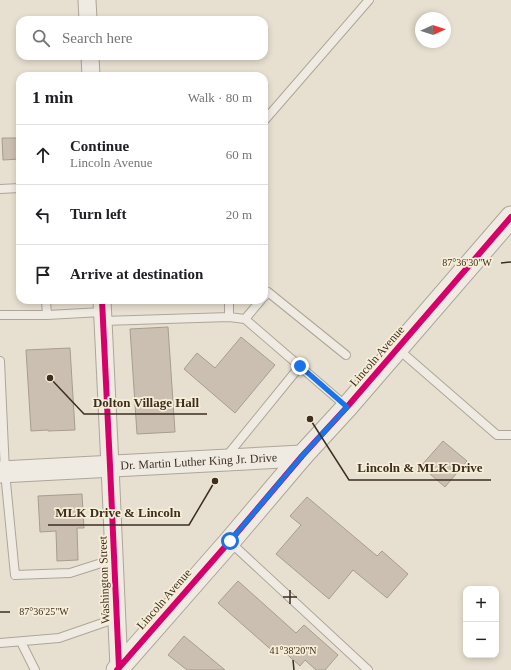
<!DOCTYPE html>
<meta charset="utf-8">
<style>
:root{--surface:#fff;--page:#f6f6f6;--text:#202124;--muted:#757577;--line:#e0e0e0}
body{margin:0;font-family:Georgia,serif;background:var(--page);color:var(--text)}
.controls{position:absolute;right:12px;bottom:12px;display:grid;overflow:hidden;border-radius:8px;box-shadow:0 2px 6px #0003}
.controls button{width:36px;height:36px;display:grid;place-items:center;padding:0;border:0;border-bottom:1px solid var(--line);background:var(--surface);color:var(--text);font:20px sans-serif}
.compass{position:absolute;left:415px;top:12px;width:36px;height:36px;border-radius:50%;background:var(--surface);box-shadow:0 2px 6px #0003;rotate:87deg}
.stop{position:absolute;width:12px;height:12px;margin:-9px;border:3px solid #1a73e8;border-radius:50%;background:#fff}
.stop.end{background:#1a73e8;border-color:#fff;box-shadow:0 1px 4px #0008}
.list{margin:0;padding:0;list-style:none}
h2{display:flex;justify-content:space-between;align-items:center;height:52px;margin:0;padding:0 16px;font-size:17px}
h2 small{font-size:13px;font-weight:400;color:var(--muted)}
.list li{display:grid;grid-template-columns:26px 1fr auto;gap:12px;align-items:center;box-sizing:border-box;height:60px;padding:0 16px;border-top:1px solid var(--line)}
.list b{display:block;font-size:15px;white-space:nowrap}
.list p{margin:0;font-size:13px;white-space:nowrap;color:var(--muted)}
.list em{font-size:13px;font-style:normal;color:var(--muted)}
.icon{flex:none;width:22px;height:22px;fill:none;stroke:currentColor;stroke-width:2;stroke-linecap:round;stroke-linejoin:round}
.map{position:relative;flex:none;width:511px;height:670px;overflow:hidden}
.search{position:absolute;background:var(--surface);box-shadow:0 2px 6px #0003;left:16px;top:16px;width:252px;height:44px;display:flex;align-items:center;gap:10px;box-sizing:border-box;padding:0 14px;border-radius:12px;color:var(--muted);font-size:15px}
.panel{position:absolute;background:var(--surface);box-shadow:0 2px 6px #0003;left:16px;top:72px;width:252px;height:232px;border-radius:12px}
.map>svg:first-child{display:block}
.building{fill:#cbbfb2;stroke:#a89c90}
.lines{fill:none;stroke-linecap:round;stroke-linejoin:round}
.service-casing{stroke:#ada599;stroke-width:10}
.minor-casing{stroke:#ada599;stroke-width:19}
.tertiary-casing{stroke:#ada599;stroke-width:23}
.service{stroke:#efebe3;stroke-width:8}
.minor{stroke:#efebe3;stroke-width:17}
.tertiary{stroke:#efebe3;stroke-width:21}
.cycleway-casing{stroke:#f7eed8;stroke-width:8}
.cycleway{stroke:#d6006c;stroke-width:6}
.route{stroke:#1a73e8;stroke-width:5}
.ticks{fill:none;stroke:#3d2e20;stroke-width:1.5}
.labels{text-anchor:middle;stroke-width:3.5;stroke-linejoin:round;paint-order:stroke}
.street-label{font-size:12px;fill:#3d2e20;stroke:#f7eed8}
.ticks-label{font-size:10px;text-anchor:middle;fill:#3d2e20;stroke:#f7eed8;stroke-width:3.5;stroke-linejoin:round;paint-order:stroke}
.leader{fill:none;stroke:#3d2e20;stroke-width:1.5}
.callout-dot{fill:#3d2e20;stroke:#f7eed8;stroke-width:1.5}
.callout-label{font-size:13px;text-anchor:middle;font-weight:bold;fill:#3d2e20;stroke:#f7eed8;stroke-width:3.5;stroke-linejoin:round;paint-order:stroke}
</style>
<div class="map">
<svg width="511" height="670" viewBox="0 0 511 670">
<rect width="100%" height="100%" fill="#e7e0d1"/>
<path class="building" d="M2,138h18v21l-17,1z
M168,327l7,105 -38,2 -7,-105z
M241,337l34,28 -40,48 -51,-44 13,-16 18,15z
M70,348l5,82 -27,1v-1l-17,1 -5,-81z
M443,441l24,20 -22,26 -24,-21z
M82,494l2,34h-7l1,32 -21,1 -1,-30 -16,1 -2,-36z
M307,497l70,59 5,-5 26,23 -21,24 -34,-28 -24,29 -53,-45 25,-29 -11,-9z
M238,581l58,52 8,-8 34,30 -13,15h-9l-11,-10 -5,6 -20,-18 -4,6 -58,-51z
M184,636l41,34h-38l-19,-15z"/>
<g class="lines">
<defs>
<path id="service" d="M264,121l105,-121
M0,189l20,-1
M264,297l4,-5 78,63
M46,300l1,15 55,-3
M229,300v17
M261,300l-16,19 102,88
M0,315h47
M103,321l126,-4 16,2
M398,349l99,86h14
M0,361l5,111 10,103 55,-2 44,-14
M226,457l74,-91
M230,542l138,128
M21,642l14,28
M0,643l59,-5 58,-20"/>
<path id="minor" d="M87,0l1,20
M90,56l1,20
M102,300l8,166 9,202"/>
<g id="tertiary">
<path id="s1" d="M0,472l302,-16"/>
<path d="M117,670l113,-129 72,-85 45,-49 164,-190"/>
</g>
</defs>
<use href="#service" class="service-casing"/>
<use href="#minor" class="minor-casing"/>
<use href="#tertiary" class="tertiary-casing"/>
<use href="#service" class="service"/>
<use href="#minor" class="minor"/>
<use href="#tertiary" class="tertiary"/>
<defs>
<path id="cycleway" d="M102,300l8,166 9,202
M117,670l113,-129 72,-85 45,-49 164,-190"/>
</defs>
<use href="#cycleway" class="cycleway-casing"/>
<use href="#cycleway" class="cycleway"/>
</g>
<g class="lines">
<path class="route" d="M230,541l72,-85 45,-49 -47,-41"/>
</g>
<path class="ticks" d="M501,263l10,-1M290,590v14M283,597h14M0,612h10M293,660l1,10"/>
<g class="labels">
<g class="street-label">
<text transform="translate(377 356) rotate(-49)" y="4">Lincoln Avenue</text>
<text dy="4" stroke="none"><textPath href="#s1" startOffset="199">Dr. Martin Luther King Jr. Drive</textPath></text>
<text transform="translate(104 580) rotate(-92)" y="4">Washington Street</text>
<text transform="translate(164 599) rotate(-49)" y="4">Lincoln Avenue</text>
</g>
</g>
<g class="ticks-label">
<text x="467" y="266">87°36'30"W</text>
<text x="44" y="615">87°36'25"W</text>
<text x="293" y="654">41°38'20"N</text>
</g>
<path class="leader" d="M50 378L84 414H207M310 419L349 480H491M215 481L189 525H48"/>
<g class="callout-dot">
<circle cx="50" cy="378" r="4"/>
<circle cx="310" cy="419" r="4"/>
<circle cx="215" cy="481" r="4"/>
</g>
<g class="callout-label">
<text x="146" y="407">Dolton Village Hall</text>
<text x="420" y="472">Lincoln &amp; MLK Drive</text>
<text x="118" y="517">MLK Drive &amp; Lincoln</text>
</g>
</svg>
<div class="controls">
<button>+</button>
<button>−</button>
</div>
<svg class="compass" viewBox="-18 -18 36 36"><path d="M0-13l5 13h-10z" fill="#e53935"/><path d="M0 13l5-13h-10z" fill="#757577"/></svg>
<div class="stop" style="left:230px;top:541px"></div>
<div class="stop end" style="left:300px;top:366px"></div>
<div class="search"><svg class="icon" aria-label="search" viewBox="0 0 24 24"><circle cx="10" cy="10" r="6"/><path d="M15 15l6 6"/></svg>Search here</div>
<section class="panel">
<h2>1 min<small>Walk · 80 m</small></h2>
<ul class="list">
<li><svg class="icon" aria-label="ahead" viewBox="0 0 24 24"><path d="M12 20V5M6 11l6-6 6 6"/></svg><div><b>Continue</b><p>Lincoln Avenue</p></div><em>60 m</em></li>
<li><svg class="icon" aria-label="left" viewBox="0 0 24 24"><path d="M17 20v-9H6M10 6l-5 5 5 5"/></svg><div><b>Turn left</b></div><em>20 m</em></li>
<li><svg class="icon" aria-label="arrive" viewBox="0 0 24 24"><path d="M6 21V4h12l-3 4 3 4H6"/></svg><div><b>Arrive at destination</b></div></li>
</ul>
</section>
</div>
